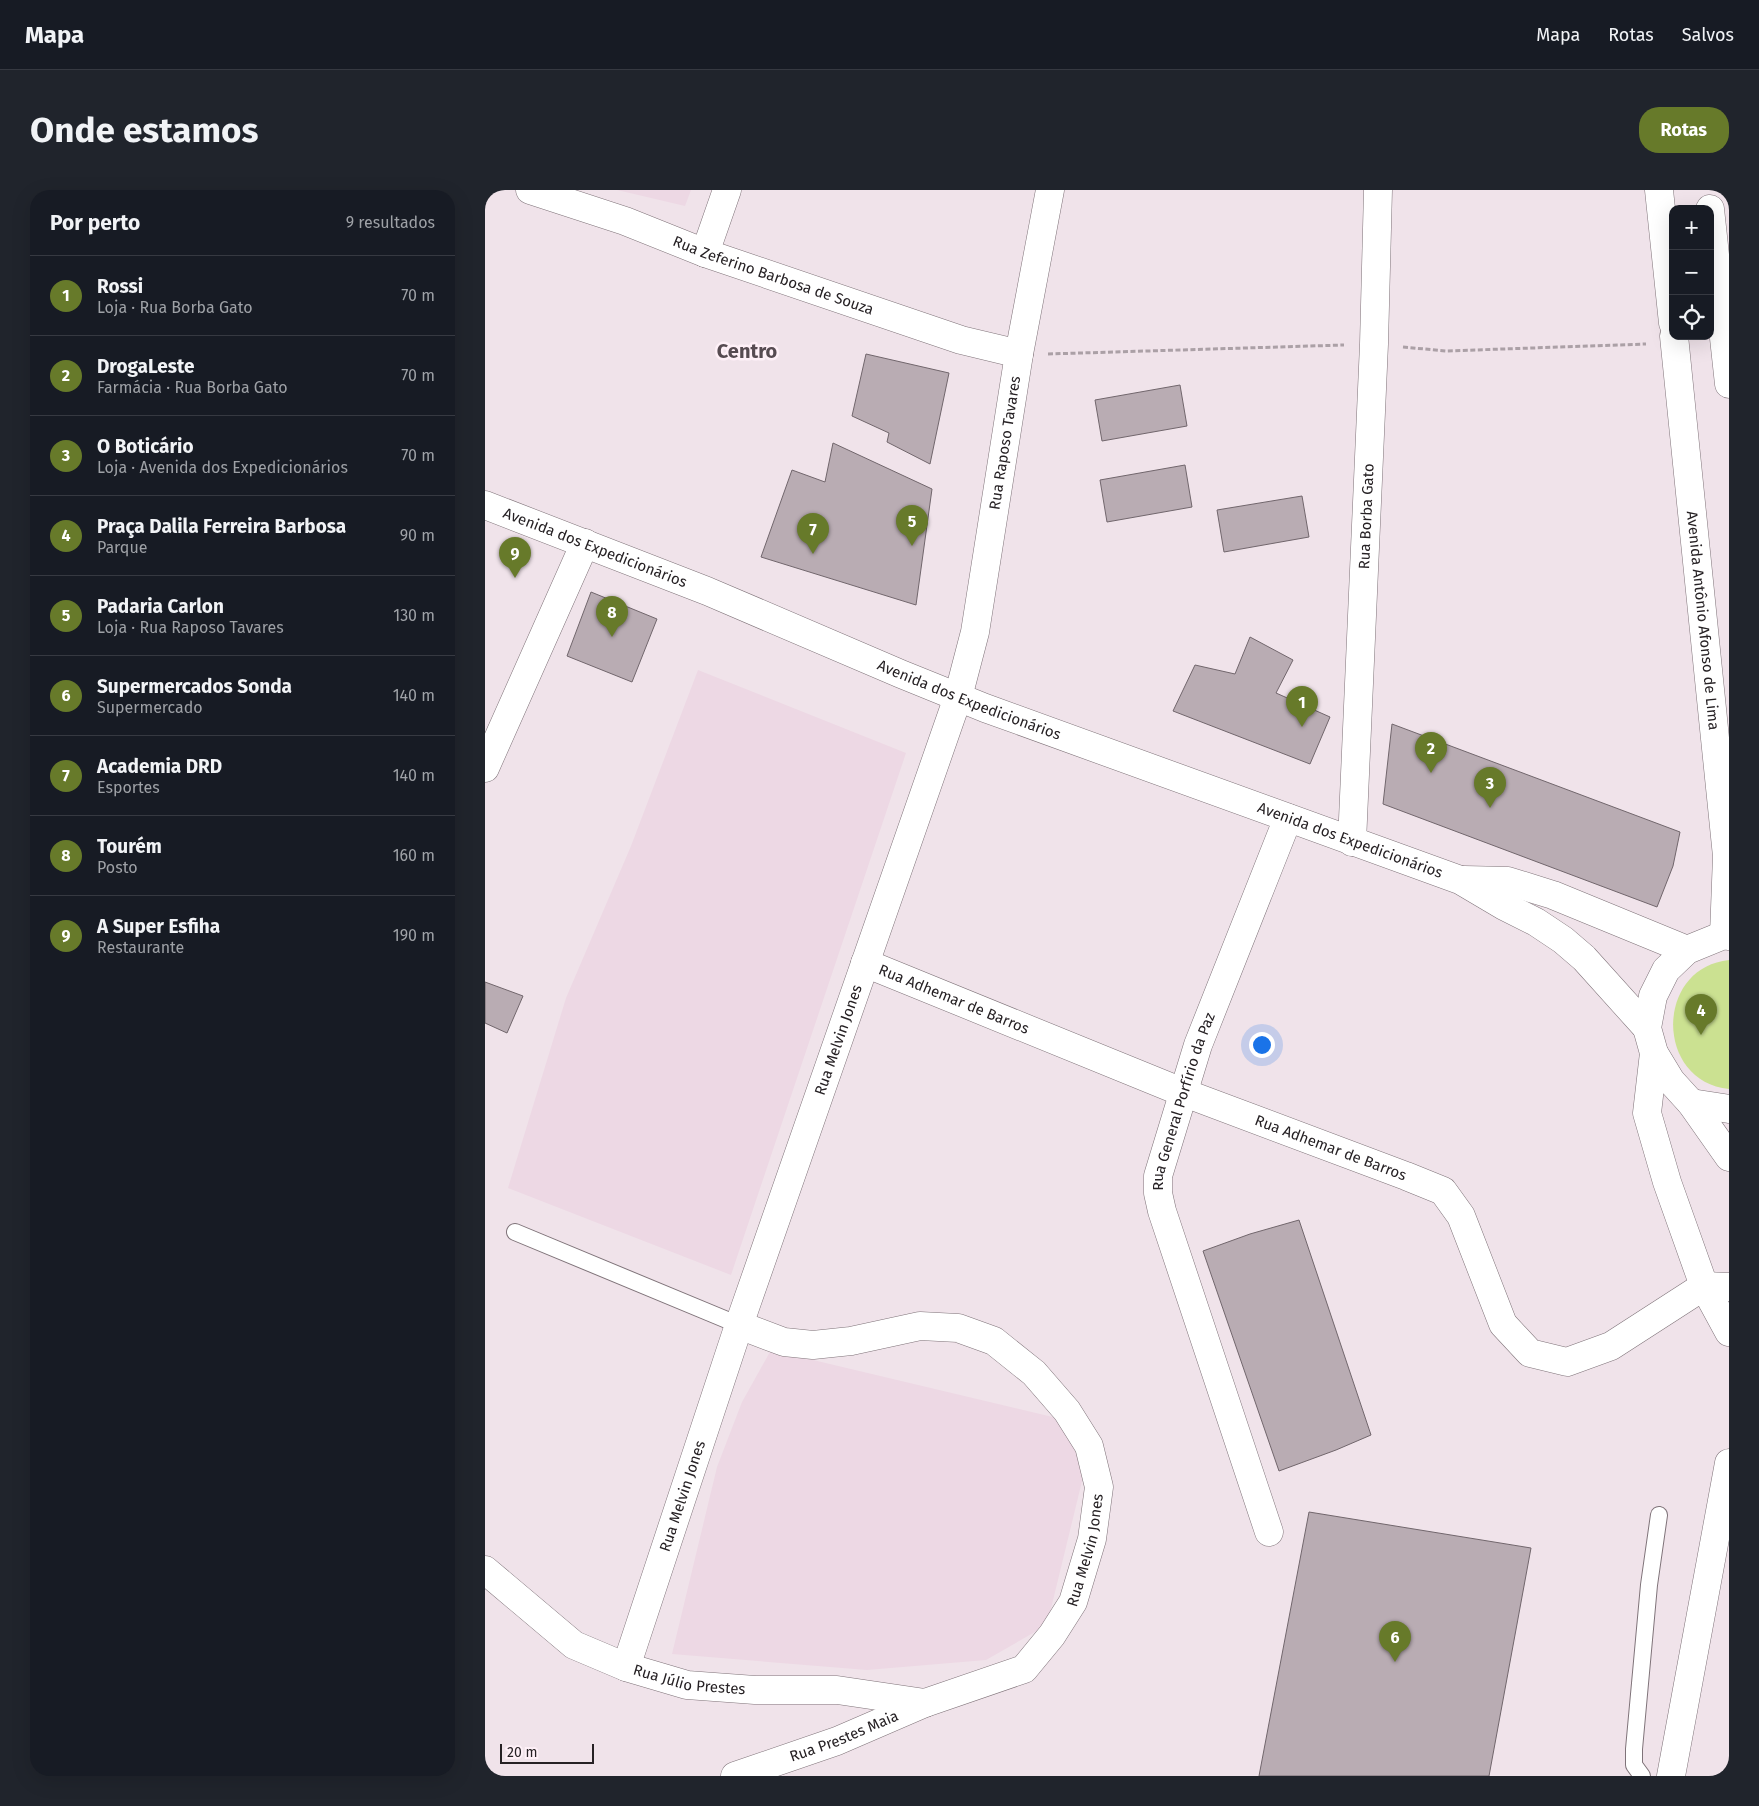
<!DOCTYPE html>
<html lang="pt">
<meta charset="utf-8">
<style>
:root{--surface:#171b24;--page:#20242c;--text:#f1f3f6;--muted:#9ea1a6;--line:#363941;--accent:#677a2a}
body{margin:0;font-family:"Fira Sans",sans-serif;background:var(--page);color:var(--text)}
.controls{position:absolute;right:15px;top:15px;display:grid;overflow:hidden;border-radius:10px;box-shadow:0 5px 20px #0002}
.controls button{width:45px;height:45px;display:grid;place-items:center;padding:0;border:0;border-bottom:1px solid var(--line);background:var(--surface);color:var(--text);font:25px sans-serif}
.scale{position:absolute;left:15px;bottom:12px;width:94px;box-sizing:border-box;padding-left:5px;border:2px solid #262124;border-top:0;font-size:14px;line-height:18px;white-space:nowrap;color:#262124;-webkit-text-stroke:4px #fef0f7;paint-order:stroke}
.you{position:absolute;left:776px;top:854px;width:18px;height:18px;margin:-12px;border:4px solid #fff;border-radius:50%;background:#1a73e8;box-shadow:0 0 0 8px #1a73e833}
.badge{display:grid;place-items:center;width:32px;height:32px;border-radius:50%;background:var(--accent);color:#fff;font-size:16px;font-weight:700}
.pin{position:absolute;translate:-50% -41px;filter:drop-shadow(0 1px 2px #0008)}
.pin::after{content:'';position:absolute;top:26px;width:18px;height:15px;background:inherit;clip-path:polygon(0 0,100% 0,50% 100%)}
.list{margin:0;padding:0;list-style:none}
h2{display:flex;justify-content:space-between;align-items:center;height:65px;margin:0;padding:0 20px;font-size:21px}
h2 small{font-size:16px;font-weight:400;color:var(--muted)}
.list li{display:grid;grid-template-columns:32px 1fr auto;gap:15px;align-items:center;box-sizing:border-box;height:80px;padding:0 20px;border-top:1px solid var(--line)}
.list b{display:block;font-size:19px;white-space:nowrap}
.list p{margin:0;font-size:16px;white-space:nowrap;color:var(--muted)}
.list em{font-size:16px;font-style:normal;color:var(--muted)}
.icon{flex:none;width:28px;height:28px;fill:none;stroke:currentColor;stroke-width:2;stroke-linecap:round;stroke-linejoin:round}
.map{position:relative;flex:none;width:1244px;height:1586px;overflow:hidden;border-radius:20px}
header{display:flex;align-items:center;gap:30px;box-sizing:border-box;height:70px;padding:0 25px;background:var(--surface);border-bottom:1px solid var(--line)}
header strong{font-size:24px}
nav{display:flex;gap:28px;margin-inline-start:auto;font-size:18px}
.intro{display:flex;align-items:center;justify-content:space-between;box-sizing:border-box;height:120px;padding:0 30px}
h1{margin:0;font-size:35px}
.button{padding:12px 22px;border-radius:20px;background:var(--accent);color:#fff;font-size:18px;font-weight:700}
main{display:flex;gap:30px;padding:0 30px}
aside{flex:1;background:var(--surface);border-radius:20px;box-shadow:0 5px 20px #0002}
.map>svg:first-child{display:block}
.built{fill:#edd8e4}
.green{fill:#cbe191}
.building{fill:#b9acb3;stroke:#71666c}
.lines{fill:none;stroke-linecap:round;stroke-linejoin:round}
.service-casing{stroke:#7f7379;stroke-width:18}
.minor-casing{stroke:#7f7379;stroke-width:29}
.secondary-casing{stroke:#7f7379;stroke-width:29}
.primary-casing{stroke:#7f7379;stroke-width:29}
.path{stroke:#aba0a6;stroke-width:3;stroke-dasharray:5 2.5;stroke-linecap:butt}
.service{stroke:#fff;stroke-width:16}
.minor{stroke:#fff;stroke-width:28}
.secondary{stroke:#fff;stroke-width:28}
.primary{stroke:#fff;stroke-width:28}
.labels{text-anchor:middle;stroke-width:5;stroke-linejoin:round;paint-order:stroke}
.street-label{font-size:15px;fill:#262124;stroke:#fef0f7}
.district-label{font-size:20px;font-weight:bold;fill:#564b51;stroke:#fef0f7}
</style>
<header>
<strong>Mapa</strong>
<nav><a>Mapa</a><a>Rotas</a><a>Salvos</a></nav>
</header>
<div class="intro"><h1>Onde estamos</h1><a class="button">Rotas</a></div>
<main>
<aside>
<h2>Por perto<small>9 resultados</small></h2>
<ul class="list">
<li><span class="badge">1</span><div><b>Rossi</b><p>Loja · Rua Borba Gato</p></div><em>70 m</em></li>
<li><span class="badge">2</span><div><b>DrogaLeste</b><p>Farmácia · Rua Borba Gato</p></div><em>70 m</em></li>
<li><span class="badge">3</span><div><b>O Boticário</b><p>Loja · Avenida dos Expedicionários</p></div><em>70 m</em></li>
<li><span class="badge">4</span><div><b>Praça Dalila Ferreira Barbosa</b><p>Parque</p></div><em>90 m</em></li>
<li><span class="badge">5</span><div><b>Padaria Carlon</b><p>Loja · Rua Raposo Tavares</p></div><em>130 m</em></li>
<li><span class="badge">6</span><div><b>Supermercados Sonda</b><p>Supermercado</p></div><em>140 m</em></li>
<li><span class="badge">7</span><div><b>Academia DRD</b><p>Esportes</p></div><em>140 m</em></li>
<li><span class="badge">8</span><div><b>Tourém</b><p>Posto</p></div><em>160 m</em></li>
<li><span class="badge">9</span><div><b>A Super Esfiha</b><p>Restaurante</p></div><em>190 m</em></li>
</ul>
</aside>
<div class="map">
<svg width="1244" height="1586" viewBox="0 0 1244 1586">
<rect width="100%" height="100%" fill="#f0e3ea"/>
<path class="built" d="M132,0h74l-6,16z
M213,480l208,83 -175,522 -223,-87 58,-190 65,-152z
M286,1160l290,69 23,54 -37,152 -61,35 -119,10 -195,-16 45,-187 25,-65z"/>
<path class="green" d="M1244,770v129c-74,-7 -75,-121 0,-129z"/>
<path class="building" d="M381,164l83,19 -19,91 -43,-22 2,-9 -37,-17z
M695,195l7,41 -85,15 -7,-41z
M348,253l99,46 -16,116 -155,-48 31,-87 33,12z
M700,275l7,42 -85,15 -7,-42z
M817,306l7,41 -85,15 -7,-42z
M106,402l66,27 -25,63 -65,-26z
M765,447l43,23 -17,33 54,24 -20,47 -137,-53 22,-46 40,9z
M907,534l288,108 -7,34 -16,41 -274,-103z
M0,792l38,14 -16,37 -22,-10z
M814,1030l72,215 -35,15 -57,21 -76,-220 47,-17z
M824,1322l222,36 -42,228h-230z"/>
<g class="lines">
<defs>
<path id="service" d="M30,1042l224,93
M1157,1586l-8,-11v-16l15,-164 10,-70"/>
<g id="minor">
<path id="s1" d="M45,0l95,31 80,32 256,87 58,14"/>
<path d="M220,63l22,-63"/>
<path d="M0,578l100,-225"/>
<path id="s2" d="M867,652l22,-498 4,-154"/>
<path id="s3" d="M380,773l317,129 224,84 37,15 18,25 42,108 27,29 37,9 44,-16 93,-60"/>
<path d="M1169,863l-7,60 20,69 37,104 25,46"/>
<path id="s4" d="M784,1342l-107,-321 -4,-18v-17l40,-131 90,-227"/>
<path id="s5" d="M0,1380l89,75 52,22 61,18 68,5h82l88,13"/>
<path id="s6" d="M141,1477l113,-342 219,-628 17,-65 44,-278 31,-164"/>
<path id="s7" d="M250,1586l102,-35 88,-38 99,-34 28,-34 21,-33 19,-63 7,-52 -10,-41 -22,-35 -33,-38 -40,-32 -36,-13 -38,-2 -69,15 -38,4 -29,-3 -45,-17"/>
<path d="M1186,1586l58,-313"/>
</g>
<g id="secondary">
<path d="M1174,0l14,133"/>
<path d="M1225,19l19,175"/>
<path id="s8" d="M1189,146l53,520 -3,79"/>
</g>
<g id="primary">
<path id="s9" d="M0,315l222,86 194,83 84,34 475,172 44,26 32,16 27,18 21,18 63,70"/>
<path d="M979,690l44,1 45,14 134,55"/>
<path d="M1244,746l-5,-1 -37,15 -21,20 -13,26 -6,32 7,25 17,28 20,22 38,54"/>
<path d="M1206,913l38,6"/>
<path d="M1219,1096l25,1"/>
</g>
</defs>
<use href="#service" class="service-casing"/>
<use href="#minor" class="minor-casing"/>
<use href="#secondary" class="secondary-casing"/>
<use href="#primary" class="primary-casing"/>
<path class="path" d="M918,157l43,4 200,-7
M563,164l296,-9"/>
<use href="#service" class="service"/>
<use href="#minor" class="minor"/>
<use href="#secondary" class="secondary"/>
<use href="#primary" class="primary"/>
</g>
<g class="labels">
<g class="street-label">
<text dy="5" stroke="none"><textPath href="#s1" startOffset="258">Rua Zeferino Barbosa de Souza</textPath></text>
<text dy="5" stroke="none"><textPath href="#s6" startOffset="1284">Rua Raposo Tavares</textPath></text>
<text dy="5" stroke="none"><textPath href="#s2" startOffset="326">Rua Borba Gato</textPath></text>
<text dy="5" stroke="none"><textPath href="#s9" startOffset="118">Avenida dos Expedicionários</textPath></text>
<text dy="5" stroke="none"><textPath href="#s8" startOffset="286">Avenida Antônio Afonso de Lima</textPath></text>
<text dy="5" stroke="none"><textPath href="#s9" startOffset="522">Avenida dos Expedicionários</textPath></text>
<text dy="5" stroke="none"><textPath href="#s9" startOffset="928">Avenida dos Expedicionários</textPath></text>
<text dy="5" stroke="none"><textPath href="#s3" startOffset="96">Rua Adhemar de Barros</textPath></text>
<text dy="5" stroke="none"><textPath href="#s6" startOffset="662">Rua Melvin Jones</textPath></text>
<text dy="5" stroke="none"><textPath href="#s4" startOffset="452">Rua General Porfírio da Paz</textPath></text>
<text dy="5" stroke="none"><textPath href="#s3" startOffset="501">Rua Adhemar de Barros</textPath></text>
<text dy="5" stroke="none"><textPath href="#s6" startOffset="180">Rua Melvin Jones</textPath></text>
<text dy="5" stroke="none"><textPath href="#s7" startOffset="445">Rua Melvin Jones</textPath></text>
<text dy="5" stroke="none"><textPath href="#s5" startOffset="238">Rua Júlio Prestes</textPath></text>
<text dy="5" stroke="none"><textPath href="#s7" startOffset="116">Rua Prestes Maia</textPath></text>
</g>
<g class="district-label">
<text x="262" y="168">Centro</text>
</g>
</g>
</svg>
<div class="controls">
<button>+</button>
<button>−</button>
<button><svg class="icon" aria-label="locate" viewBox="0 0 24 24"><circle cx="12" cy="12" r="6"/><path d="M12 2v4M12 18v4M2 12h4M18 12h4"/></svg></button>
</div>
<div class="scale">20 m</div>
<div class="you"></div>
<div class="pin badge" style="left:817px;top:537px">1</div>
<div class="pin badge" style="left:946px;top:583px">2</div>
<div class="pin badge" style="left:1005px;top:618px">3</div>
<div class="pin badge" style="left:1216px;top:845px">4</div>
<div class="pin badge" style="left:427px;top:356px">5</div>
<div class="pin badge" style="left:910px;top:1472px">6</div>
<div class="pin badge" style="left:328px;top:364px">7</div>
<div class="pin badge" style="left:127px;top:447px">8</div>
<div class="pin badge" style="left:30px;top:388px">9</div>
</div>
</main>
